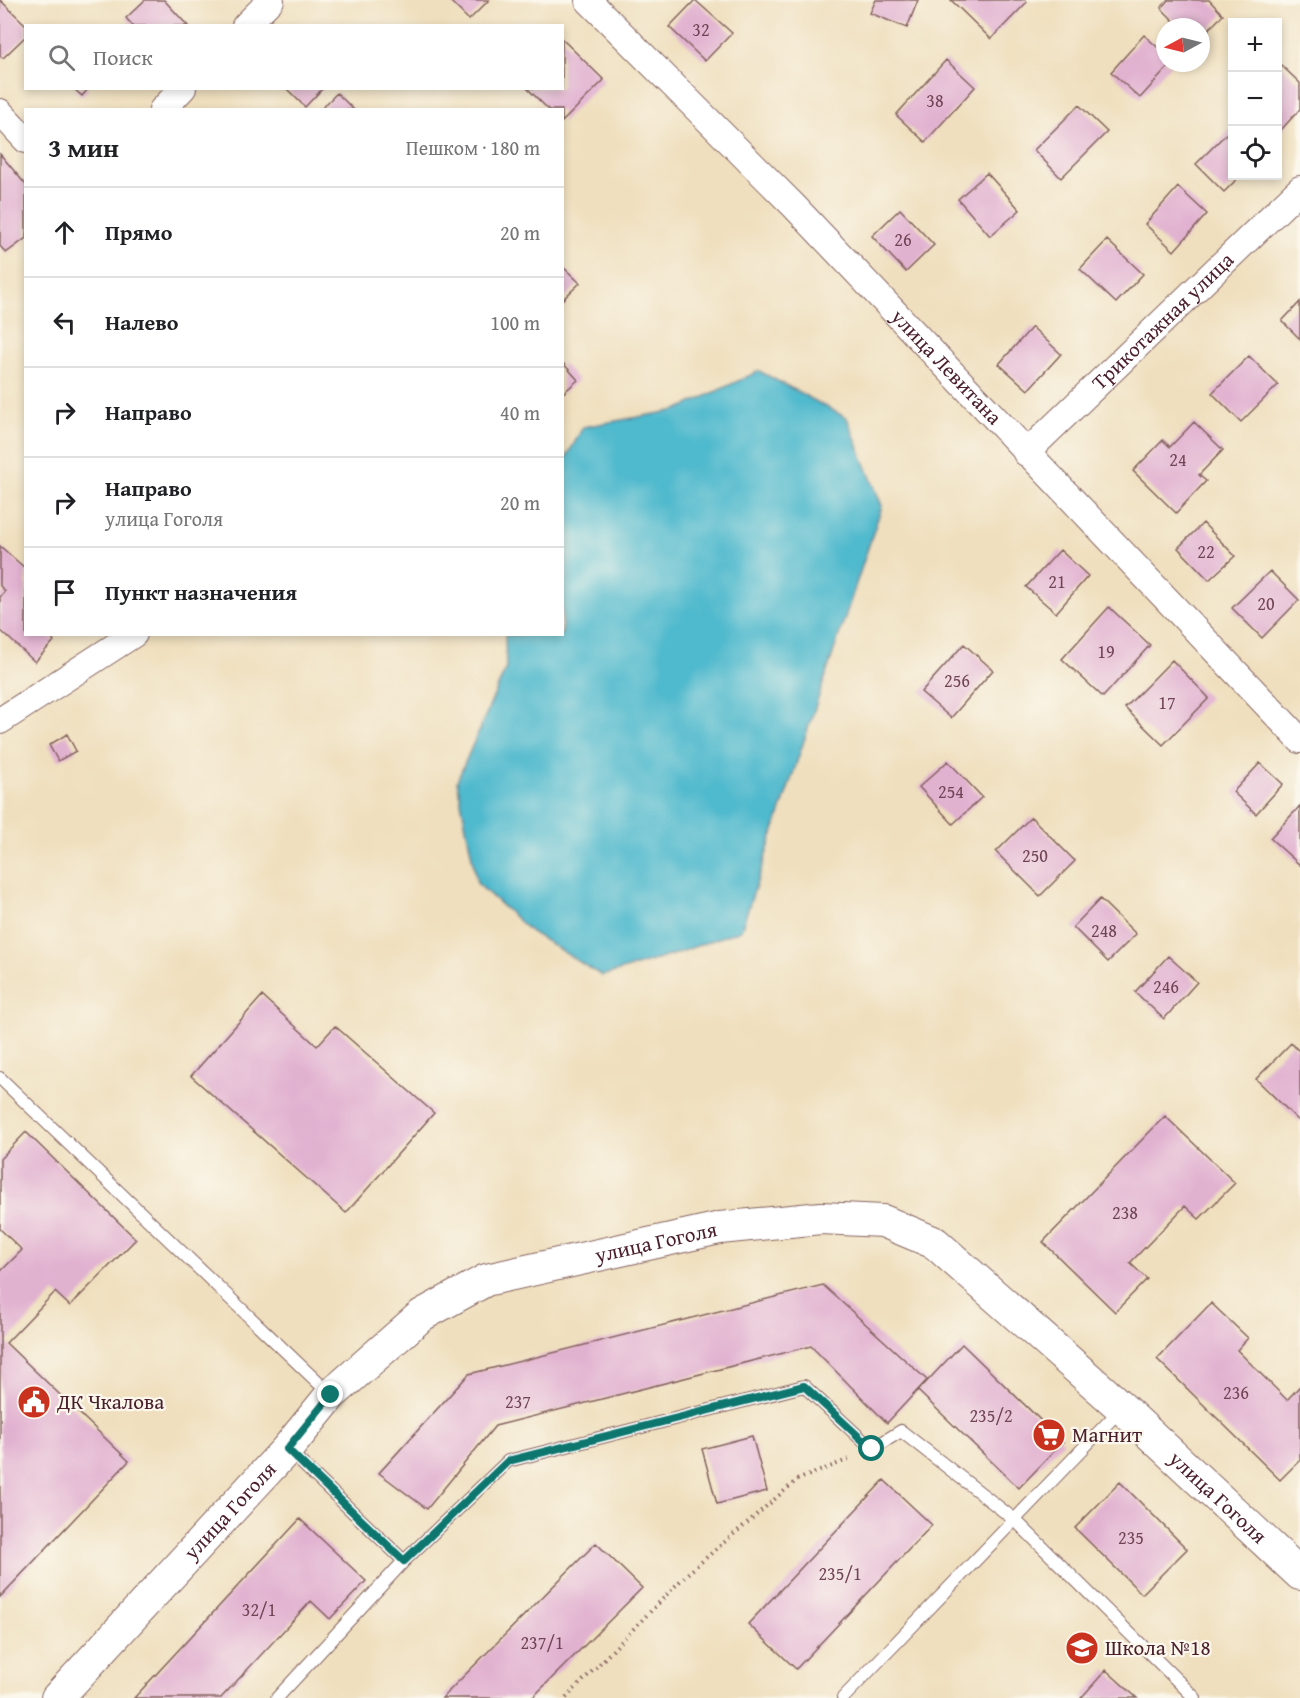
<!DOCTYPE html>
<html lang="ru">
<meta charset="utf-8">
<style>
:root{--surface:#fff;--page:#f2f2f2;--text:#202124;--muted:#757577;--line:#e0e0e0}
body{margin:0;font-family:"Gentium Book Plus",serif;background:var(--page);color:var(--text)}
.controls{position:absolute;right:18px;top:18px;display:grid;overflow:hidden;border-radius:0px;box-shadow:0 3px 9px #0003}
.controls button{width:54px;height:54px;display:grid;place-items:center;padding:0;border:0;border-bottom:2px solid var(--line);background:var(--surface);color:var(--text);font:30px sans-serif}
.compass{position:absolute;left:1156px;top:18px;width:54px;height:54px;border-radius:50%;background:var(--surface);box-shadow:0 3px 9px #0003;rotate:263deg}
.stop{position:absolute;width:18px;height:18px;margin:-14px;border:4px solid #0f766e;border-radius:50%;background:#fff}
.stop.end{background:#0f766e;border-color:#fff;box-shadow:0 2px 6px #0008}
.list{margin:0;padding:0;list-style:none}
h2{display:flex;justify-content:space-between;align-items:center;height:78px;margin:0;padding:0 24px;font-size:26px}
h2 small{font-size:20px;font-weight:400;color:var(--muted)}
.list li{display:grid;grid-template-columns:39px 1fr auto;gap:18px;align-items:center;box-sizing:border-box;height:90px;padding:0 24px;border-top:2px solid var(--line)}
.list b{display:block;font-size:22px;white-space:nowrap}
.list p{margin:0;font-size:20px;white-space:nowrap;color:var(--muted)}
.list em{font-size:20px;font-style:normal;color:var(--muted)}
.icon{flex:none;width:33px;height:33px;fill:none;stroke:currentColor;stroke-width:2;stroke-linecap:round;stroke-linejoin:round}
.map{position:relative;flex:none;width:1300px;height:1698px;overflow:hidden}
.search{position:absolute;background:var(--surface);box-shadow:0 3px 9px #0003;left:24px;top:24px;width:540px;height:66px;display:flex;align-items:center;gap:15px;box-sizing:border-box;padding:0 21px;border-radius:0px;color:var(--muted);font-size:22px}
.panel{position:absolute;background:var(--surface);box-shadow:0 3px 9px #0003;left:24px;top:108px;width:540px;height:528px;border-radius:0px}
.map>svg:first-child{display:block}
.water{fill:#50b9cd;stroke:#4d6c7c;stroke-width:1.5}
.building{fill:#e1b1d0}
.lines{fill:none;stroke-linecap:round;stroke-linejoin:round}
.service-casing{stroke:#84625e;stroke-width:14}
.minor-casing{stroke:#84625e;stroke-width:28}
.tertiary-casing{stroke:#84625e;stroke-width:34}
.path{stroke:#84625e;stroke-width:4;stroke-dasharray:1.5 4.5;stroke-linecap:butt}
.service{stroke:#fff;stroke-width:12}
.minor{stroke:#fff;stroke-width:26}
.tertiary{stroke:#fff;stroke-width:32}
.route{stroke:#0f766e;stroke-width:8}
.labels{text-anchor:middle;stroke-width:4.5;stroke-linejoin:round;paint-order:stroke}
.number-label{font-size:18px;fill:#704454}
.street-label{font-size:21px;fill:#4a1f2b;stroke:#fbf7ec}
.poi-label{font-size:21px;fill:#4a1f2b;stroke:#fbf7ec;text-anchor:start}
</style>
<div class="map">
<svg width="1300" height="1698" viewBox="0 0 1300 1698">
<rect width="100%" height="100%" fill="#fbf7ec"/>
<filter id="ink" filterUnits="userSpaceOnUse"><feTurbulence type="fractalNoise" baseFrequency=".0167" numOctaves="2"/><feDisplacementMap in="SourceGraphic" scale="12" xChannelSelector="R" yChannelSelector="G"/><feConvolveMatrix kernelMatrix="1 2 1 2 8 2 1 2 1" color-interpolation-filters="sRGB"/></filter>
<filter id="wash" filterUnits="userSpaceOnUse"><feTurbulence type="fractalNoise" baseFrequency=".008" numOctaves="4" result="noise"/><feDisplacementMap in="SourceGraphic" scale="24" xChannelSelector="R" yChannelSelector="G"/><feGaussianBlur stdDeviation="1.35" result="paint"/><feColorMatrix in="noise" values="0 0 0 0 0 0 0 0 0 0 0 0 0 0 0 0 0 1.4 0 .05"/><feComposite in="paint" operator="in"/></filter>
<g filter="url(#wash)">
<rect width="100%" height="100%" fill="#efdfbe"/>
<path class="water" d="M759,371l88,47 35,88 -141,424 -69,25 -70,21 -71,-44 -54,-49 -20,-102 49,-113 -1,-33 57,-1 1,-170 20,-37 94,-17z"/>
<g id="blocks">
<path class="building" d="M0,0l26,25v11l-23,22 -3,-2z
M145,0h19l24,26h-55l-7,-8z
M449,0h40l-20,20z
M695,0l37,33 -27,28 -36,-34z
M876,0h42l-11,28 -37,-15z
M951,0h74l2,2 -36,37z
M1168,0h41l14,15 -22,22v-10h-21l-19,-19z
M1144,35l21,19v9h7l-32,35 -29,-26z
M562,39l42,41 -42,42v-12h-13l-22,-22h35z
M946,60l29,27 -50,55 -29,-27z
M1281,65l19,18v26l-20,22 -2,-3v-59z
M73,88h16l-7,8z
M286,88h37l-18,19z
M337,93l17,17h-34z
M1079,105l28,27 -46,46 -27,-28z
M1232,128v48h8l-16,16 -28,-28z
M0,154l26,31v53l-20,15 -6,-7z
M987,173l33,37 -30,26 -32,-37z
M1178,187l29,27 -33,37 -29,-27z
M900,209l34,36 -28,27 -34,-36z
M1107,240l36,34 -27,29 -36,-34z
M562,266l18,17 -18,17z
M1300,302v37l-18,-18z
M1032,327l29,27 -33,36 -29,-26z
M1249,356l29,29 -37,37 -29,-29z
M562,362l16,18 -16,14z
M1194,422l29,28 -24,25 7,6 -30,32 -43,-42 30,-31 7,7z
M1203,523l32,33 -26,24 -31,-32z
M0,546l26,23v65h22l6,7 -19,21 -35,-32v-33l5,-6 -5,-5z
M1060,550l28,26 -32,37 -30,-26z
M1270,571l29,29 -37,38 -30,-30z
M1109,607l41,38 -47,52 -41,-38z
M964,644l29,26 -42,48 -30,-26z
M1172,660l37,38 -46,47 -38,-37z
M67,734l9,17 -18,10 -9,-16z
M948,761l34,36 -29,27 -34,-37z
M1260,763l23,21 -27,30 -23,-22z
M1300,806v59l-30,-27z
M1031,817l44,44 -35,35 -44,-44z
M1100,899l36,35 -28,28 -35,-35z
M1168,956l29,26 -33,37 -29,-27z
M262,996l55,50 18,-20 99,87 -88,100 -155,-137z
M1291,1043l9,9v70l-44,-43z
M1165,1116l70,67 -36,36 -14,-13 -55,57 17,16 -32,33 -72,-70z
M26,1132l110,107 -66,67 -15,-14 -49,51 123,118 -129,136v-325l22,-22 -22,-21v-70z
M823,1285l104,95 -40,43 -76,-77 -316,80 -68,83 -48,-36 90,-99z
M1211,1303l37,35 -11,12 50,50 13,-14v74l-20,20 -123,-121z
M962,1344l101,98 -44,46 -101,-97z
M752,1436l15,55 -50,13 -15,-55z
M884,1480l48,45 -136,144 -48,-45z
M1120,1482l67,67 -45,45 -67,-66z
M300,1519l66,62 -36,38 -19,-18 -90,97h-87z
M596,1543l46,45 -110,110h-90z
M1106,1670l31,28h-56z"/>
</g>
</g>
<g filter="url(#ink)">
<use href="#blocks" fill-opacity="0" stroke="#84625e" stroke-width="1.5"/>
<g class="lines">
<defs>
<path id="service" d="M0,1078l330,316
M288,1450l116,111 104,-100 296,-75 68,63 29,-18 114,89 180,178
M277,1698l127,-137
M843,1698l278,-289"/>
<g id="minor">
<path id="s1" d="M588,0l206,206 506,534"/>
<path d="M245,26l26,-26"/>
<path d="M162,110l21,-22"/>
<path d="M0,112l26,28"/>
<path id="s2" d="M1026,453l274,-264"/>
<path d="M0,721l134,-87"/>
</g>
<g id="tertiary">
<path id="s3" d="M57,1698l230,-249 44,-54 91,-80 64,-35 234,-52 101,-10 62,3 52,22 187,165 178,166"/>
</g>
</defs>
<use href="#service" class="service-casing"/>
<use href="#minor" class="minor-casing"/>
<use href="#tertiary" class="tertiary-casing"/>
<path class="path" d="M566,1698l120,-123 111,-95 55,-22"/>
<use href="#service" class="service"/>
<use href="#minor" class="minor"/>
<use href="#tertiary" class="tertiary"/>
</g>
</g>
<g class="lines" filter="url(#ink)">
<path class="route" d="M331,1395l-44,54 117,112 104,-100 296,-75 68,63"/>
</g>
<defs>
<symbol id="civic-disc" viewBox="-11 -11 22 22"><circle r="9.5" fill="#c8321e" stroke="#fbf7ec"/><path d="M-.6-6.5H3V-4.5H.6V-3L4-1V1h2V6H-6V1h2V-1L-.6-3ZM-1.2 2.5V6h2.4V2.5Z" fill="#fff"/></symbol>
<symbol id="supermarket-disc" viewBox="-11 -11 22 22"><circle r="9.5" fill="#c8321e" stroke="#fbf7ec"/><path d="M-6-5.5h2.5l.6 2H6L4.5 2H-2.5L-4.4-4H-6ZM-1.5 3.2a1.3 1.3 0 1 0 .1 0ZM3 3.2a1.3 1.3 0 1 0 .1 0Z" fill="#fff"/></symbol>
<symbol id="school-disc" viewBox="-11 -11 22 22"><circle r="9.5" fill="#c8321e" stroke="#fbf7ec"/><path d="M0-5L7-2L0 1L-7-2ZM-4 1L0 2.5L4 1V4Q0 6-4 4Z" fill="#fff"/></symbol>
</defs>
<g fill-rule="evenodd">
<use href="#civic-disc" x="15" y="1383" width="38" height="38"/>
<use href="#supermarket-disc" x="1030" y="1416" width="38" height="38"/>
<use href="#school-disc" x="1063" y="1629" width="38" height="38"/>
</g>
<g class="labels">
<g class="number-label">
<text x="701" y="36">32</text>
<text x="935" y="107">38</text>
<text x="903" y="246">26</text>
<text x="1178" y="466">24</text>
<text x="1206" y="558">22</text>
<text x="1057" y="588">21</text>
<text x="1266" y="610">20</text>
<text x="1106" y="658">19</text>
<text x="957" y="687">256</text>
<text x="1167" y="709">17</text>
<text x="951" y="798">254</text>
<text x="1035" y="862">250</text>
<text x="1104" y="937">248</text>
<text x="1166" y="993">246</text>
<text x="1125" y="1219">238</text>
<text x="1236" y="1399">236</text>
<text x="518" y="1408">237</text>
<text x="991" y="1422">235/2</text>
<text x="1131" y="1544">235</text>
<text x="840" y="1580">235/1</text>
<text x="259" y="1616">32/1</text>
<text x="542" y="1649">237/1</text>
</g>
<g class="street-label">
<text dy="7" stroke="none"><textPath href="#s2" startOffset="190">Трикотажная улица</textPath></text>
<text dy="7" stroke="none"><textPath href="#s1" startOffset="513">улица Левитана</textPath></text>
<text dy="7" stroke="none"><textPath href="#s3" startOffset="777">улица Гоголя</textPath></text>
<text dy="7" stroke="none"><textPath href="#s3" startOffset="1443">улица Гоголя</textPath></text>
<text dy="7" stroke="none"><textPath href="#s3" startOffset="255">улица Гоголя</textPath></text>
</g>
<g class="poi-label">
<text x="57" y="1409">ДК Чкалова</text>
<text x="1072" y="1442">Магнит</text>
<text x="1105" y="1655">Школа №18</text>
</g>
</g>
</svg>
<div class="controls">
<button>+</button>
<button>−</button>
<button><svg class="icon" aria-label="locate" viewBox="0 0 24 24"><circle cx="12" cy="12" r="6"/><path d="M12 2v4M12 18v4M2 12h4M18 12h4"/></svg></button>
</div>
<svg class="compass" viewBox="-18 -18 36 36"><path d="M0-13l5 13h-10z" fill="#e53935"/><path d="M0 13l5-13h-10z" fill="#757577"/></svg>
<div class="stop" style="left:872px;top:1449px"></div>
<div class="stop end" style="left:331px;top:1395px"></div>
<div class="search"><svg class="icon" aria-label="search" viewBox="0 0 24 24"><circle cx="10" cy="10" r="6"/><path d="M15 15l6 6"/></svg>Поиск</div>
<section class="panel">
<h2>3 мин<small>Пешком · 180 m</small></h2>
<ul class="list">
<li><svg class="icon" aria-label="ahead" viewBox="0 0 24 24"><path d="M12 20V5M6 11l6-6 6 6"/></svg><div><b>Прямо</b></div><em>20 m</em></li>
<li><svg class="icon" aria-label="left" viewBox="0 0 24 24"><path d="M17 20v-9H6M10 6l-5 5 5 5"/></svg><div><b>Налево</b></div><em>100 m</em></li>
<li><svg class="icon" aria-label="right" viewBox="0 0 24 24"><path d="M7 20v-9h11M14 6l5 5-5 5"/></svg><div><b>Направо</b></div><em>40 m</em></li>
<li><svg class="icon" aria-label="right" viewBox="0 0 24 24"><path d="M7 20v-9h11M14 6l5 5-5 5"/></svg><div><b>Направо</b><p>улица Гоголя</p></div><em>20 m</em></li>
<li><svg class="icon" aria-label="arrive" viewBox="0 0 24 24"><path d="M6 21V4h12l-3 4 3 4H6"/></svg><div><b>Пункт назначения</b></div></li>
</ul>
</section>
</div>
